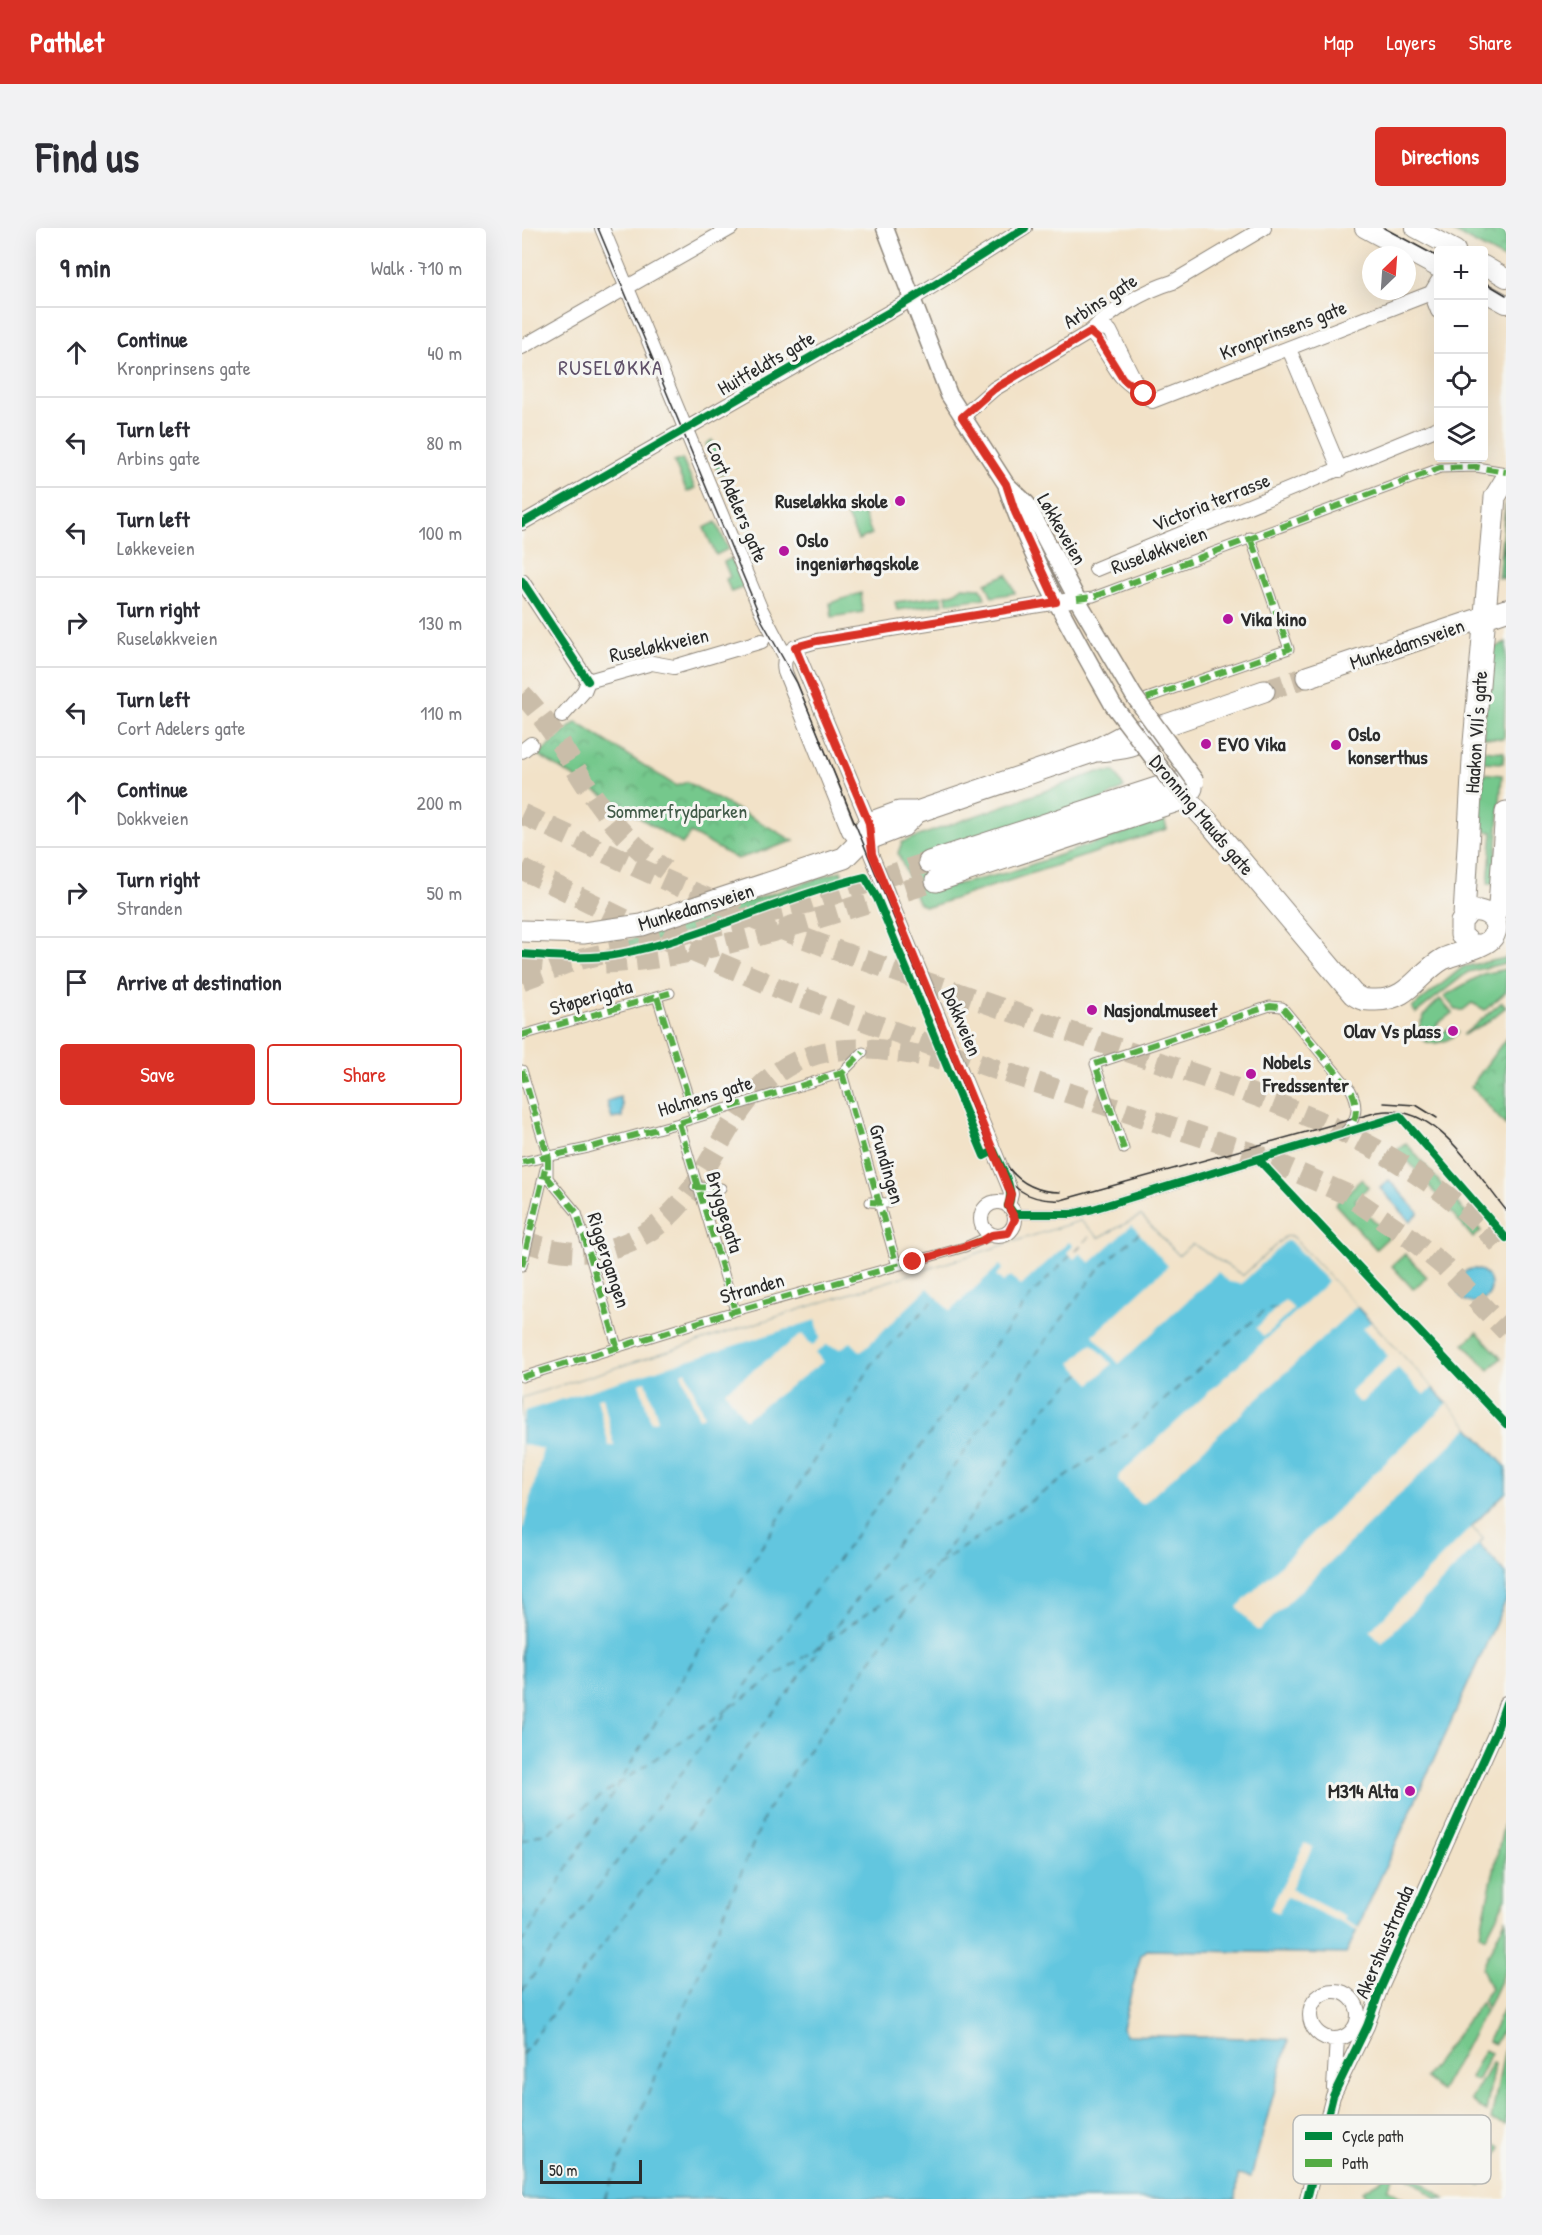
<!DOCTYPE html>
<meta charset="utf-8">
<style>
:root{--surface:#fff;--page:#f2f2f3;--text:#2b2b33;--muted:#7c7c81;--line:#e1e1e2;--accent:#d93025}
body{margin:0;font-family:"Patrick Hand",sans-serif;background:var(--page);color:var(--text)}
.controls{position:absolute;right:18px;top:18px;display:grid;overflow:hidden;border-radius:6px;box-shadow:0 6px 24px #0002}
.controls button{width:54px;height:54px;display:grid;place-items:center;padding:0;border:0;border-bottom:2px solid var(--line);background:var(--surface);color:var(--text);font:30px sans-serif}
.compass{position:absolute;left:840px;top:18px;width:54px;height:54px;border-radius:50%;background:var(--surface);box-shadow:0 6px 24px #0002;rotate:25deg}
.scale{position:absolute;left:18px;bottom:15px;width:102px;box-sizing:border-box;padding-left:6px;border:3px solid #2b2b2b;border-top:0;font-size:16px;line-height:21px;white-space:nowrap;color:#2b2b2b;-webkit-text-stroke:4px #f6f6f2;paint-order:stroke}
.stop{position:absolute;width:18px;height:18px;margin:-14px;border:4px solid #d93025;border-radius:50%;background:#fff}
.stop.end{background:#d93025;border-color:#fff;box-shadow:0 2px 6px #0008}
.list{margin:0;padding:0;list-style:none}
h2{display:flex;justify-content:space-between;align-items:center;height:78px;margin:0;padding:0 24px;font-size:26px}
h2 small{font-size:20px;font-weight:400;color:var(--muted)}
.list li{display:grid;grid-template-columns:39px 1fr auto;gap:18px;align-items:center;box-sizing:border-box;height:90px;padding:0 24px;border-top:2px solid var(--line)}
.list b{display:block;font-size:22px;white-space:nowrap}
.list p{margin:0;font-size:20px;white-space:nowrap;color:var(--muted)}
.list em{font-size:20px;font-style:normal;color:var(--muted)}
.actions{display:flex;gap:12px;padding:18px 24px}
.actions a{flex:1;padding:14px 0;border:2px solid var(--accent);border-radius:6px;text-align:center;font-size:21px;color:var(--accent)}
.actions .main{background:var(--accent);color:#fff}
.icon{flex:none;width:33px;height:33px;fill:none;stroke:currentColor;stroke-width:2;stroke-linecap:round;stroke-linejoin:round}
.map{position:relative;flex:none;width:984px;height:1971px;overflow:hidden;border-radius:6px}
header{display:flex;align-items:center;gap:36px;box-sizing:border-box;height:84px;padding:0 30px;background:var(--accent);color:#fff}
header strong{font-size:28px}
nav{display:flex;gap:33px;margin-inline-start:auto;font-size:21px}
.intro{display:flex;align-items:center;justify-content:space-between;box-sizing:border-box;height:144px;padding:0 36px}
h1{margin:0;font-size:42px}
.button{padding:15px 27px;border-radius:6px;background:var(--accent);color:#fff;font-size:21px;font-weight:700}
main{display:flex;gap:36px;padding:0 36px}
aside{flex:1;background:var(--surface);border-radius:6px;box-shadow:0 6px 24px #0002}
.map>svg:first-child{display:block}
.green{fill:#75c88c;stroke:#507a5c;stroke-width:1.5}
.forest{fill:url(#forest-firs);stroke:#466c52;stroke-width:1.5}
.park{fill:url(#park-crowns);stroke:#507a5c;stroke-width:1.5}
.water{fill:#62c6df;stroke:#467885;stroke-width:1.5}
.pier{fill:#f2e2c8}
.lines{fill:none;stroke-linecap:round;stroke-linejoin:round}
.ferry{stroke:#3c5a61;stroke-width:1.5;stroke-dasharray:8 6;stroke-linecap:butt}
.trunk-tunnel{stroke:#cabda9;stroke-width:21;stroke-dasharray:21 10;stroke-linecap:butt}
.pedestrian-casing{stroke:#8e867a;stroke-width:11}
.minor-casing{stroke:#8e867a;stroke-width:16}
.tertiary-casing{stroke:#8e867a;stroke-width:19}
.secondary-casing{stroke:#8e867a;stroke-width:20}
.trunk-casing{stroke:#8e867a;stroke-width:23}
.pedestrian{stroke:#fff;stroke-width:9}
.minor{stroke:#fff;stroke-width:14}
.tertiary{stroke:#fff;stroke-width:16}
.secondary{stroke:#fff;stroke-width:18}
.trunk{stroke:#fff;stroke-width:21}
.tram{stroke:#2b2b2b;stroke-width:1.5}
.tertiary-bridge-casing{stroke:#8e867a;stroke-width:19;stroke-linecap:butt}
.tertiary-bridge{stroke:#fff;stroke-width:16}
.quiet{stroke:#54ab44;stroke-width:6;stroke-dasharray:12 6;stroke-linecap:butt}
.cycleway-casing{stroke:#f6f6f2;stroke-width:11}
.cycleway{stroke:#00873e;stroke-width:8}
.route{stroke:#d93025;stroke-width:8}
.poi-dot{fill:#b5179e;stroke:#f6f6f2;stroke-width:2}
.labels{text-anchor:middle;stroke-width:6;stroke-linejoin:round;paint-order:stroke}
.street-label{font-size:20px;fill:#2b2b2b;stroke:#f6f6f2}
.poi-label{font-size:20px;font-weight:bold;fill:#2b2b2b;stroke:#f6f6f2;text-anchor:start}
.park-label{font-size:20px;fill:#415a48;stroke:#f6f6f2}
.neighbourhood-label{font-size:21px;letter-spacing:1.5px;fill:#605169;stroke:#f6f6f2}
.key{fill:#f6f6f2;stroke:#b9b9b6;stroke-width:1.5}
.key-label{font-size:16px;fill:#2b2b2b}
</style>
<header>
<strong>Pathlet</strong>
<nav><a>Map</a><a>Layers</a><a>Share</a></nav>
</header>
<div class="intro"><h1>Find us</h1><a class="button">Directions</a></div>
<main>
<aside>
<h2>9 min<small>Walk · 710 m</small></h2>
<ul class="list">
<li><svg class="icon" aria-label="ahead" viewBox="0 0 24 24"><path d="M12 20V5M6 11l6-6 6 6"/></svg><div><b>Continue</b><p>Kronprinsens gate</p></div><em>40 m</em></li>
<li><svg class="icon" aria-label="left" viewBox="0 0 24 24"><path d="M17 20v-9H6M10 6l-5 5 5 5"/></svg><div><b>Turn left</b><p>Arbins gate</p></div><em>80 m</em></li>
<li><svg class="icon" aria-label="left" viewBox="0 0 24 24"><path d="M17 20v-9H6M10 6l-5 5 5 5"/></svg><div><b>Turn left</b><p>Løkkeveien</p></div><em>100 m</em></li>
<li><svg class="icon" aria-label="right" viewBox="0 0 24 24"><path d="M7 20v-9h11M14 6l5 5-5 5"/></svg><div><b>Turn right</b><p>Ruseløkkveien</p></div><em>130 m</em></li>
<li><svg class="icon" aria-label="left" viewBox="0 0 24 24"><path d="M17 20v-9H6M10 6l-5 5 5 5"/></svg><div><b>Turn left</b><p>Cort Adelers gate</p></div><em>110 m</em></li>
<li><svg class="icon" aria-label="ahead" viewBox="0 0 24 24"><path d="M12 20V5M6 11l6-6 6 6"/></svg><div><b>Continue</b><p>Dokkveien</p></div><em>200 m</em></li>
<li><svg class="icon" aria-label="right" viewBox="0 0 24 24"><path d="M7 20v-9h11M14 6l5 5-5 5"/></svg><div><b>Turn right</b><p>Stranden</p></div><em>50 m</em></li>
<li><svg class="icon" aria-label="arrive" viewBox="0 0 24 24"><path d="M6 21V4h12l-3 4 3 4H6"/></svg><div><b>Arrive at destination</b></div></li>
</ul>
<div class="actions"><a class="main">Save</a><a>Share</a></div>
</aside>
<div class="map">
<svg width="984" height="1971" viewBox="0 0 984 1971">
<defs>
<pattern id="forest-firs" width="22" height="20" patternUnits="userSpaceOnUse" patternTransform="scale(1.5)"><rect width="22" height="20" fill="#60ac78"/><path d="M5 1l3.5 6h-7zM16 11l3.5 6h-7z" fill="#4f8c63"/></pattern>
<pattern id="park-crowns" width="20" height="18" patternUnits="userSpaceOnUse" patternTransform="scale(1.5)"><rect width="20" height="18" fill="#75c88c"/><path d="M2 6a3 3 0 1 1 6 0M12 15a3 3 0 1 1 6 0" fill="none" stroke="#60a373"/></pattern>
</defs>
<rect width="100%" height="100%" fill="#f6f6f2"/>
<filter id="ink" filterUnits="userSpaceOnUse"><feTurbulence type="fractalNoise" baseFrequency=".0167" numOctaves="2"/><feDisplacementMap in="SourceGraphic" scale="12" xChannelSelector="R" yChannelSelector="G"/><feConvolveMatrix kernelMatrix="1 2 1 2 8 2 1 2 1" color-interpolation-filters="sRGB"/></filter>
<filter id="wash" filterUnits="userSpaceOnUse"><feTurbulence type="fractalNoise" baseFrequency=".008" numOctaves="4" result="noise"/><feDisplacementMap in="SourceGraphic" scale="24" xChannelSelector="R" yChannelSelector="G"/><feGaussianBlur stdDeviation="1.35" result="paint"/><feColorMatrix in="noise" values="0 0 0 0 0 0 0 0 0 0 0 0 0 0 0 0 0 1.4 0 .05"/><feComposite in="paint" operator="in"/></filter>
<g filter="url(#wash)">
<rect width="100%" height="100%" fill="#f2e2c8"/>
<path class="green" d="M190,212l14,32 -7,3 -13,-31z
M160,231l13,29 -8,4 -13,-30z
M337,275l13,31 -14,6 -14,-30z
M194,294l12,27 -12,6 -12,-27z
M210,330l12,29 -13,5 -5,-13 4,-2 -6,-15z
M485,346l8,19 -23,4 -6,-14z
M440,359l19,1 4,10 -38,5 -1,-8 9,-2z
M339,365l2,19 -31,5 -2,-14z
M420,368l1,8 -46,6 -2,-8z
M984,414l-2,97 -21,-2 7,-87z
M960,522l22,2 -1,11 -22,-1z
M576,544h17l9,16 -187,101 73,-17 154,-53 3,10 -235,77h-8l-6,-4 -20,-49 4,-11z
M958,545l22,2 -8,109 -6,-1 5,-51 -11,-1 -5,52h-5z
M319,643l2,8c-103,35 -206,83 -318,72l81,-3z
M984,730v5l-38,9 -52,41 -4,-5 51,-41z
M984,741v23l-21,18 -13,-7 -9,7h-7l-12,-14 39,-22z
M918,771l12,14 -15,11v4l6,4 9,-5 6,6c-11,9 -29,16 -39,3 -2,-16 10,-27 21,-37z
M980,774l4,5 -20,16 -23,12z
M884,915l75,88 -8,7 -69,-82 -14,12 -6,-7z
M840,951l6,8 -13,13 34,37 -13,12 -41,-45z
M883,1026l22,23 -14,12 -21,-23z
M955,1104l24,26 -12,12 -25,-26z
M984,1586v84l-20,39 -6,-3z
M984,1690v50l-19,41 -4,-10 8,-10 -9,-21z
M959,1774l4,10 -44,79 -16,-13z
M984,1775v19l-11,22 -7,-3z
M984,1814v83l-15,-5z
M962,1822l7,3 -14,28 -7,-3z
M970,1835l2,1 -8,48 -15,-12z
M961,1908l18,11 -20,39 -22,-15z
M869,1933h1l53,38h-8l-40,-29 -10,19 17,10h-36l-6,-8 19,-11z"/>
<path class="forest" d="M984,270v81l-8,-1z"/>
<path class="park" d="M924,0h60v32z
M54,494l100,64 11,-4 107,59 -57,18 -46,-26 -9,11 -144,-89z
M984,810v88l-35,-40z"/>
<path class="water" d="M98,869l3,10 -1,10 -10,2 -5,-18z
M867,952l30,33 -9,8 -30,-33z
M619,988l38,40 13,-12 51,32 42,-39h7l214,230v25l-35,35 12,12 -4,5 27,30v26l-160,354 -199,-4 -6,5 -19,73 4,7 160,4 2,2 -37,136 -13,-2 -2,24h-714v-801l558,-177 19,17z
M935 1058a17 17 0 1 1 34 0a17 17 0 1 1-34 0Z"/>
<path class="pier" d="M619,988l38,40 13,-12 51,32 42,-39h7l65,69 -212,197h-6l-21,-22 1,-6 209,-193 -38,-41h-4l-45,43 -12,-2 -11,-10 -99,92 -26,-29 75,-69 -36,-41 -42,38 -10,-10 -6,6 -7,-7 6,-6 -4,-4 -48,44 -10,-10 -8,6 -7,-7 7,-6 -3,-4 -50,46 -22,-23 -67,64 -10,-10 -11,7 -14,-4 -10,8 7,9 -78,57 -20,-28 77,-57 10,12 8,-8 -4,-18 -291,91 -3,13v-26l558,-177 19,17z
M763,1072l9,9 -30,28 -8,-9z
M849,1094l62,66 -9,7 -26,-27 -36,34h-4l-7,-8v-3l37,-35 -25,-27z
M570,1115l20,21 -21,20 -20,-21z
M164,1143l18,45 -5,2 -18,-45z
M124,1153l12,39 -7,2 -12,-39z
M81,1169l11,48 -5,1 -12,-48z
M925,1175l22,24 -209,203h-4l-19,-23z
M0,1216l21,5 -21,84z
M949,1299l12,12 -101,104 -12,-12z
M783,1615l8,4 -22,42 54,28 -1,3 15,8 -1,3 -71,-34 -9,16 -8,-4z"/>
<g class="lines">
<path class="ferry" d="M415,1337l180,-123 148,-132 12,-2
M306,1412l105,-72
M210,1478l92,-63
M0,1613l29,-11 177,-121
M0,1716l352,-583 63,-64
M0,1763l512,-699 55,-55
M0,1827l575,-784 42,-38
M82,1971l163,-388 277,-402 37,-36"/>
</g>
</g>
<g filter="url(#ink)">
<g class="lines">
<path class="trunk-tunnel" d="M742,463l43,-14
M0,466c35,36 55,83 86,122 16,21 36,38 57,54
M0,586c97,45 194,91 295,129 100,37 202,71 303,106 138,47 287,88 386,203
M0,641l153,75 110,47 207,77 266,87 88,39 63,43 36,30 61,64
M0,731l37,4
M83,735c106,-5 229,-51 331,-82
M0,752l48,-18 241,-60 118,-40
M0,1012c29,12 62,17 93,7 105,-33 94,-149 187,-188 46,-18 93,-8 139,0"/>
<defs>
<path id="pedestrian" d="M555,371l16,-2 347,-129 36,-1 30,5
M625,470l142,-49 -39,-112
M135,769l38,121
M0,807l148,-42
M0,842l26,87v21l29,35 40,133
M320,845l55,193
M157,895l56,188
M602,921l-29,-85 175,-58 12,1 69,83c9,18 6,32 -10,45
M0,934l66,-14 91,-25 163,-50 21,-21
M173,959l26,1
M348,974l19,1
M492,986h58l21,-5 307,-93
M0,1038l23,-97
M0,1149l213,-66 230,-64 27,-12"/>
<path id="minor" d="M80,0l158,380 25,48
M909,65l7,18
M575,97l13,6 29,58
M568,104c14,13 20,30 31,44 6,8 23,18 31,25l279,-108 7,-12
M0,119l209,-119
M767,121l51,121
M440,189l32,-28 96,-57c22,-22 53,-41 83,-50l91,-54
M0,295l390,-224 113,-71
M574,341l342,-141
M0,353l66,100
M273,419l74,176 2,31 138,333 2,7 -3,12
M66,453l64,-18 22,4 88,-26
M40,488l22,-25 4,-10
M0,523l9,-7
M339,617l-12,-14 -64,-159c-5,-23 14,-26 32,-31l260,-42
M459 991a17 17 0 1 1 34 0a17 17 0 1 1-34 0Z
M788 1787a24 24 0 1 1 48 0a24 24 0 1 1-48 0Z
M812,1860l3,-49
M785,1971l26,-103 34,-70 13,-36 116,-258 10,-29"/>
<path id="tertiary" d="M363,0l64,167 57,89 21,20 50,95 57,97
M485,260c26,77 67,147 106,217"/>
<path id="secondary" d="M842,0l74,40
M893,0l41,22
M962,37l22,13
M962,64l22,12"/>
<path id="trunk" d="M785,449l199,-67
M576,523c25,-2 41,-4 60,-19
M650,555l39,42 142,169c8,6 12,6 21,6 35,1 43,-26 69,-41 13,-6 38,-11 47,-19 16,-15 -3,-34 -21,-28l-8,10v13l10,9 6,1
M337,615l44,-17 14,-14
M407,634l243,-79h12
M414,653l250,-83 6,-10
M942,688l10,-173 21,-246 11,-18
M971,690l6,-13 7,-93
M0,703l61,2 59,-8 202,-67 15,-15 1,-7 9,-13 30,-11h18l175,-60 36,-19 38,-8 98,-34"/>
</defs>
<use href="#pedestrian" class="pedestrian-casing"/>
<use href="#minor" class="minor-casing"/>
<use href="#tertiary" class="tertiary-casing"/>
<use href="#secondary" class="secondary-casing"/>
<use href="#trunk" class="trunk-casing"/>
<use href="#pedestrian" class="pedestrian"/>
<use href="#minor" class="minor"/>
<use href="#tertiary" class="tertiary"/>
<use href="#secondary" class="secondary"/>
<use href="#trunk" class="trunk"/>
<path class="tram" d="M76,0l164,393 35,62 195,472c14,30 34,47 69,45l317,-88c58,-10 95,58 128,98
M862,0l54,29
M962,54l22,13
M862,875l32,2 21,13
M481,932c13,21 33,32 57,32"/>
<defs>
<path id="tertiary-bridge" d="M612,468l62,86
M591,477l59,78"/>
</defs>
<use href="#tertiary-bridge" class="tertiary-bridge-casing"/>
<use href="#tertiary-bridge" class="tertiary-bridge"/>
<path class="quiet" d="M555,371l16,-2 347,-129 36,-1 30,5
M625,470l142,-49 -39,-112
M135,769l38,121
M0,807l148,-42
M0,842l26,87v21l29,35 40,133
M320,845l55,193
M157,895l56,188
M602,921l-29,-85 175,-58 12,1 69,83c7,15 8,30 -6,42
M0,934l66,-14 91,-25 163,-50 21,-21
M171,959l28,1
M348,974l19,1
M0,1038l23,-97
M0,1149l213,-66 230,-64 27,-12"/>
<defs>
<path id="cycleway" d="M0,295l390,-224 113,-71
M0,353l66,100
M0,726c31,2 66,6 97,0 84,-16 162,-57 246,-77l12,21 107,258 10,-5c7,16 22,38 14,55l6,8h58l21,-5 307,-93 106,122
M737,932l247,264
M785,1971l26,-103 34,-70 13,-36 116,-258 10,-29"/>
</defs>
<use href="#cycleway" class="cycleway-casing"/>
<use href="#cycleway" class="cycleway"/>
</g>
</g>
<g class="lines" filter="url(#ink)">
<path class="route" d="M391,1034l69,-21 10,-6 16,-2 7,-14 -7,-13 3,-12 -139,-340 -3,-31 -74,-176 22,-6 239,-39 -41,-90 -9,-28 -44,-67 32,-28 96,-57 8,7 25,40 21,15"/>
</g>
<g class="poi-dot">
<circle cx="378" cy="273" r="6"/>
<circle cx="262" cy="323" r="6"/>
<circle cx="706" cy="391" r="6"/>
<circle cx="684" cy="516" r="6"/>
<circle cx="814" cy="517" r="6"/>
<circle cx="570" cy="782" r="6"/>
<circle cx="931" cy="803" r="6"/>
<circle cx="729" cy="846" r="6"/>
<circle cx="888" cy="1563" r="6"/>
</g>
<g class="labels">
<g class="street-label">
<text transform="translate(578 73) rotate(-33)" y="7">Arbins gate</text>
<text transform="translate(761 102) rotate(-21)" y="7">Kronprinsens gate</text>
<text transform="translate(244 135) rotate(-30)" y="7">Huitfeldts gate</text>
<text transform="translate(215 274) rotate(67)" y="7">Cort Adelers gate</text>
<text transform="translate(689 274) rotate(-22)" y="7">Victoria terrasse</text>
<text transform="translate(540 301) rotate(60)" y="7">Løkkeveien</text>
<text transform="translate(637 322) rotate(-21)" y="7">Ruseløkkveien</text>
<text transform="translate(885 416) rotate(-19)" y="7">Munkedamsveien</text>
<text transform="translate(137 417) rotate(-12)" y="7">Ruseløkkveien</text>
<text transform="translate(954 504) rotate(-86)" y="7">Haakon VII's gate</text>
<text transform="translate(680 587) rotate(50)" y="7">Dronning Mauds gate</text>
<text transform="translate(174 679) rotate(-17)" y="7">Munkedamsveien</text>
<text transform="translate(69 769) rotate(-16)" y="7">Støperigata</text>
<text transform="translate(440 794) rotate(67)" y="7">Dokkveien</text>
<text transform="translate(183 868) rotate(-17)" y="7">Holmens gate</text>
<text transform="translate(365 936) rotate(74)" y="7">Grundingen</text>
<text transform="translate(203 984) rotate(73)" y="7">Bryggegata</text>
<text transform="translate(87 1032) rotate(72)" y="7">Riggergangen</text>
<text transform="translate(230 1060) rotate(-16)" y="7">Stranden</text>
<text transform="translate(862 1714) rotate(-67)" y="7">Akershusstranda</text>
</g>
<g class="poi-label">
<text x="366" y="280" text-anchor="end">Ruseløkka skole</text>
<text x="274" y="319">Oslo<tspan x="274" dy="23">ingeniørhøgskole</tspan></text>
<text x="718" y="398">Vika kino</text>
<text x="826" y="513">Oslo<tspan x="826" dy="23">konserthus</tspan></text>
<text x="696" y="523">EVO Vika</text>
<text x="582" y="789">Nasjonalmuseet</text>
<text x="919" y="810" text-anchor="end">Olav Vs plass</text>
<text x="741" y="841">Nobels<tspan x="741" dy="23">Fredssenter</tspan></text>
<text x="876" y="1570" text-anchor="end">M314 Alta</text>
</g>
<g class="park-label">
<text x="155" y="590">Sommerfrydparken</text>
</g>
<g class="neighbourhood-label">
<text x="89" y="147">RUSELØKKA</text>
</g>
</g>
<rect x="771" y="1887" width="198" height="69" rx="9" class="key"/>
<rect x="783" y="1904" width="27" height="8" fill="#00873e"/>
<rect x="783" y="1931" width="27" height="8" fill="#54ab44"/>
<g class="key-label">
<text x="820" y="1914">Cycle path</text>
<text x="820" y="1941">Path</text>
</g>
</svg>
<div class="controls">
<button>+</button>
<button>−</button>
<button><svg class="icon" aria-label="locate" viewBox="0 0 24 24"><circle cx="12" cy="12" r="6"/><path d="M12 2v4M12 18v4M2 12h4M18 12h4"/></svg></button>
<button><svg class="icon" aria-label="layers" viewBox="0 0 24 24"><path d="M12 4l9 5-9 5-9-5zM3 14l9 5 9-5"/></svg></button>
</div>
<svg class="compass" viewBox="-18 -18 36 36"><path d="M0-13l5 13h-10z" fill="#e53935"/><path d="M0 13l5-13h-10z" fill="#7c7c81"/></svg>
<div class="scale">50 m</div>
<div class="stop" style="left:622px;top:166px"></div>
<div class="stop end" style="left:391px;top:1034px"></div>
</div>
</main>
